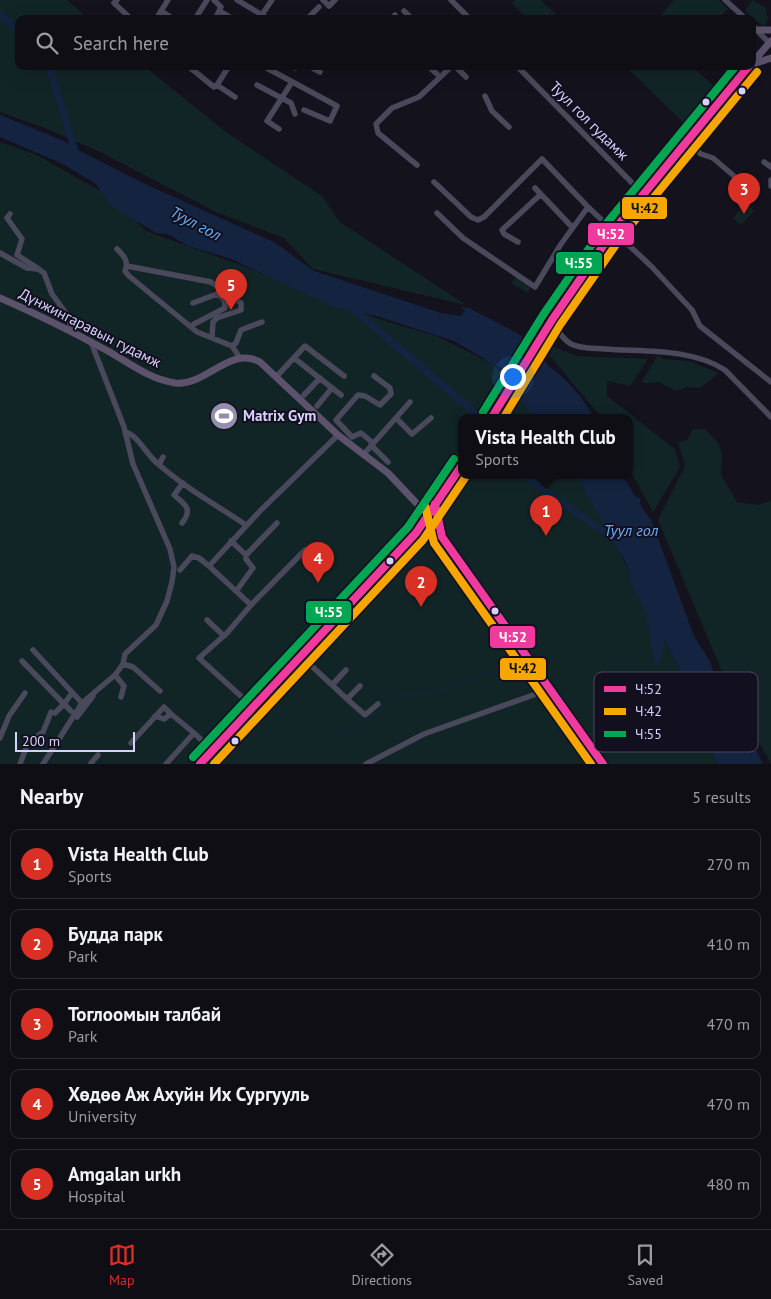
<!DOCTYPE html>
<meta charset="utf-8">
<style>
:root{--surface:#0f0e15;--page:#18171e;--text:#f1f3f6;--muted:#9b9ca0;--line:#2f2e34;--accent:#d93025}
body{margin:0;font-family:"PT Sans",sans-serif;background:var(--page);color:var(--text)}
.scale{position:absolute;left:15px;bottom:12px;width:120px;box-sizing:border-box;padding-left:5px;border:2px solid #d7d1fb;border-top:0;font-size:14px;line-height:18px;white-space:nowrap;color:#d7d1fb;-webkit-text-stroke:4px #120f1f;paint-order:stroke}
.you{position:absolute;left:512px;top:376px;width:18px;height:18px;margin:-12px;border:4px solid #fff;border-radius:50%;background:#1a73e8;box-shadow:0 0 0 8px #1a73e833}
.badge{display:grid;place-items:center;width:32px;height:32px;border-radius:50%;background:var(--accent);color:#fff;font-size:16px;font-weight:700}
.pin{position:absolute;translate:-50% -41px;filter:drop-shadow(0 1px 2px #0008)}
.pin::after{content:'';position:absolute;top:26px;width:18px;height:15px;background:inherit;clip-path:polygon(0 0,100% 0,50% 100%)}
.popup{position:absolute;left:458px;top:414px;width:175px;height:65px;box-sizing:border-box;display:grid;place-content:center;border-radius:10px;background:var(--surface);filter:drop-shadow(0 1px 4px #0005);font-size:16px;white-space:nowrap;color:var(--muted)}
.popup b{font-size:19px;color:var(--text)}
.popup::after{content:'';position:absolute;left:50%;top:100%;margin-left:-10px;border:10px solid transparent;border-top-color:var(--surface)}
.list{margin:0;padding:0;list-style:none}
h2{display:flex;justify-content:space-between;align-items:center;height:65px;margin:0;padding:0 20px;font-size:21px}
h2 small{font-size:16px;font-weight:400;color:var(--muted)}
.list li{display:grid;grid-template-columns:32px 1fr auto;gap:15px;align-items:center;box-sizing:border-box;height:70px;margin:0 10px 10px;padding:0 10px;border:1px solid var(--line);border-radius:10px}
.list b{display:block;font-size:19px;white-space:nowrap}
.list p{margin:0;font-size:16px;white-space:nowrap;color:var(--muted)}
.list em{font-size:16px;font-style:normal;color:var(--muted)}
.icon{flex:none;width:28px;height:28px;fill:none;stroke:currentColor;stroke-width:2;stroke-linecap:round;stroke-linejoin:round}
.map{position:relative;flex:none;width:771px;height:764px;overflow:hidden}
.search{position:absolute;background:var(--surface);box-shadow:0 5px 20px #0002;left:15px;right:15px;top:15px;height:55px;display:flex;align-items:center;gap:12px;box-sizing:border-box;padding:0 18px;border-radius:10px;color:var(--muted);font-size:19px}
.sheet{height:465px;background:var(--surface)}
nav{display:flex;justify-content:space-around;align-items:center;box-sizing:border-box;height:70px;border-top:1px solid var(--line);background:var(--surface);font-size:14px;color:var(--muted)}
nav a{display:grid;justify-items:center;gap:2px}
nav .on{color:var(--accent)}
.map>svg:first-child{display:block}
.green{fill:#122526}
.water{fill:#132340}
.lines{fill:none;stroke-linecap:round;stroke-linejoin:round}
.stream{stroke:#132340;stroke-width:1}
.river{stroke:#132340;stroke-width:7}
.minor{stroke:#4a485b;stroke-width:5.5}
.major{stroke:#5c526c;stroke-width:7}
.bus-1-casing{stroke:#120f1f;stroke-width:11}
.bus-2-casing{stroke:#120f1f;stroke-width:11}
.bus-3-casing{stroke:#120f1f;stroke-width:11}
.bus-1{stroke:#f13a9d;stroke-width:8}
.bus-2{stroke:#f7a600;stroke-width:8}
.bus-3{stroke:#00a651;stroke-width:8}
.bus-dot{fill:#d7d1fb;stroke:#120f1f;stroke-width:2}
.labels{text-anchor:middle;stroke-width:4;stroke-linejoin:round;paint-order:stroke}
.street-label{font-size:15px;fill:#d7d1fb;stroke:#120f1f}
.poi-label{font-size:15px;font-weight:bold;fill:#d7d1fb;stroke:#120f1f;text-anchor:start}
.water-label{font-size:16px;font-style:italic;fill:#69adf1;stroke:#120f1f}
.key{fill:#120f1f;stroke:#4d4961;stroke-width:1}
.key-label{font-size:14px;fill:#d7d1fb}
.line-badge{stroke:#120f1f;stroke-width:2}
.badge-label{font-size:14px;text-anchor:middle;font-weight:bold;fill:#fff}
.pale-badge-label{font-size:14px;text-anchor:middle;font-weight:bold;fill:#111}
</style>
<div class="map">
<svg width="771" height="764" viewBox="0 0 771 764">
<rect width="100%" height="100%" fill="#14121c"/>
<path class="green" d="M0,0h67l22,19h-70v47h125l82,66 96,64 18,26 126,83 -153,-36 -29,-31 -68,-26 -116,-60 -55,-24 -45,-16z
M515,0h26l20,19h-33l-16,-16z
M674,0h45l9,9 -10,10h-61z
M752,0l13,7 3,12 -4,8 -19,-16z
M625,66h67l27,25 -33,34z
M0,142l37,13 79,45 30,31 86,31 149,58 55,16 39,19 26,16 33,46h-72v58h114c29,40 51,92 70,137 6,14 5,34 8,50h6l4,-23 18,36 35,89h-717z
M746,203l8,8 -13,14 -8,-7z
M516,277l14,10 -2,6 -17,-10z
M552,346l25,10 71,3 -18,27 -23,-5v15l68,53 5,18 -27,45 -23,-42v-53h-29l-51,-61z
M658,355l5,4 26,2 30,12 -19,15 -13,-1 -11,4 -17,-9 -15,1 -2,-2z
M693,429h12l13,14 4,12 -1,20 16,27 22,3 12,-4v263l-45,-83 -68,-161 27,-54 -7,-24 9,-2z"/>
<path class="water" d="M0,115c14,6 74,28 80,36l65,33 131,59 38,28 127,42 20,3 4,-5 -4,-4 8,1 48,25 14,11 -18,28 -5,-3 4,6 -2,3 -10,-11 -5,-2 3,6 -15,-13 -29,-17 -81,-26 -39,-8 -103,-48 -43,-13 -20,-12 -12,-1 -38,-23 -11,-9 -11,-17 -33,-20 -63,-27z
M539,352c4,4 7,12 11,15 21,16 30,28 44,50l-61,-1 -16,-21 -3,-6z
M576,475h46l13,21 6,3 -1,5 12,18 42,114 17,27 3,14 10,14 3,12 12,23 8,8 16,30h-46l-35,-89 -17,-35 -5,23 -6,-1 -8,-49 -13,-27 -7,-23z"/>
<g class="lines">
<path class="stream" d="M125,444l7,26
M163,540l8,32
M339,739l63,-44 30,-1 51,-21 43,-7"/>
<path class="river" d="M0,14l19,17
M49,66l27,89
M349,306l131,111
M523,475l95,67"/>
<path class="minor" d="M117,0l-3,3 14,13
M214,0l7,7 -6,12
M237,0l32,19
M323,0l6,6 6,-6
M451,0l19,19
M725,0l21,19
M161,11l13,8
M220,11l13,8
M404,11l8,8
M156,19l12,-19
M195,19l12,-19
M259,19l13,-19
M307,19l12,-12
M391,19l4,-4
M752,25l17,18
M188,66l26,21 3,-2 18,12
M263,66l74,40 -7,15 -26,-11
M309,66l11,6
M428,66l9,8
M455,66l11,11
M517,66l126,128
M295,68l1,-2
M217,85l12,-19
M257,85l34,18 4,11
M485,96l7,15 17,16
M279,129l-12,-8 25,-39
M685,142l16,12 12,4 28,24
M764,162l7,5
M417,165l-39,-32 -2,-9 16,-16 27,-11 33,-31
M771,180v6
M434,182l37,35 7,3 6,-3 58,-58 46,48 63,59 41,44 8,16 71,56
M535,188l37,39
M437,213l26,25 72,49 26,-43 27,-37
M10,214l-3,4 15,21 -5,16 22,14
M518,242l-14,-8 -2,-4 39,-36
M117,249c7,7 12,12 8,22l4,5 68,56 35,14 8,12
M0,253l27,15 11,1 6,4 8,21 16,22 4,16
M127,266l84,16 30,21v7l-24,8 -4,4 -1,16
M193,303l24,-9c6,3 9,7 8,14l-31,16
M552,320c5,9 10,19 19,24 10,5 23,4 34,5 39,3 86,-1 120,21l46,47
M232,346l4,-3 5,-13 21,-8
M294,358l47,37
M276,377l29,-31 39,30
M304,395l16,-17
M317,406l15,-18
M396,418l16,16 19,-16
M125,432c13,3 21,22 32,31 27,24 59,42 89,62
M373,443l-12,-10 -9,4 -16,-17 22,-25 7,1 15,9 11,-11 -1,-6 -16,-12
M371,445l17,17
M363,455l47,-53
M159,465l4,-8
M182,523c11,-14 4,-18 -8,-28l9,-12
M231,541l15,14v4l7,9 -16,22
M305,550l-54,55 -42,-39 52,-56 77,-75
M246,555l31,-32
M180,570l12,-14 7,2 10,8
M251,605l-24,28 -28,25 55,50
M207,620l17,16
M33,650l49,53
M302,657l30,28 14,-15
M22,661l42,43 -9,9
M123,664l10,3 27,24
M115,675l9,11 -3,11
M332,685l15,14 13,-13
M347,699l18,16 13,-11
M71,711l-7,-7 8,-11
M155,716l9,3 7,-5 23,19
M77,717l16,-21
M0,738l9,-22 16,-23
M131,743l33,-36 7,7
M20,764l8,-21 15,-11 8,-20
M43,764l39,-61 33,-28 8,-11 2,-10 31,-29 11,-24 5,-19 2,-15 -4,-18 -37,-85 -9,-37 -33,-85
M92,764l-1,-1 7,-8
M166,764l28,-31 19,18
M366,764l58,-30 126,-45"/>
<path class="major" d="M758,30h13
M752,63l19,-22
M753,64l18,-6
M0,298c37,16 71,33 106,52 22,12 43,29 69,33 30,4 55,-38 85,-21l78,73 50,38 33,35 182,256
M484,417l61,-96 10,-10
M492,417l60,-97 62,-90 135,-164
M445,484l17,-31
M435,504l6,27
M417,533l14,-3 9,5
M200,764l216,-231 46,-68"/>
<defs>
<path id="bus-1" d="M492,417l60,-97 62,-90 135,-164
M435,504l7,33 161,227
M200,764l216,-231 46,-68"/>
<path id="bus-2" d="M504,417l56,-92 62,-89 135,-164
M425,506l9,37 157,221
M214,764l209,-224 44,-65"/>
<path id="bus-3" d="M483,412l60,-97 63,-91 130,-158
M193,757l215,-230 46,-68"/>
</defs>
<use href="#bus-1" class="bus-1-casing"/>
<use href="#bus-2" class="bus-2-casing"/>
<use href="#bus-3" class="bus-3-casing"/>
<use href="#bus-1" class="bus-1"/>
<use href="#bus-2" class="bus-2"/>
<use href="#bus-3" class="bus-3"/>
</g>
<defs>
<symbol id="stadium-disc" viewBox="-11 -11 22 22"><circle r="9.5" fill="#938ead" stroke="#120f1f"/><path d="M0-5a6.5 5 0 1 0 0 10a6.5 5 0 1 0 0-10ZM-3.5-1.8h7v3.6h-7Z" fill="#fff"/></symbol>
</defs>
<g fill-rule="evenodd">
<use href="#stadium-disc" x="208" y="400" width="32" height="32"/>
</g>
<g class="bus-dot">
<circle cx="742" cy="91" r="4.5"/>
<circle cx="706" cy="102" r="4.5"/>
<circle cx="390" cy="561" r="4.5"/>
<circle cx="495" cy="611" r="4.5"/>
<circle cx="235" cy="741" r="4.5"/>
</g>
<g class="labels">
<g class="street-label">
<text transform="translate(589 121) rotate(45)" y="5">Туул гол гудамж</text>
<text transform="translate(90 328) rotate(27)" y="5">Дүнжингаравын гудамж</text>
</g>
<g class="poi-label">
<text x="243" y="421">Matrix Gym</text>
</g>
<g class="water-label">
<text transform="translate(196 223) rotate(28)" y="6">Туул гол</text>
<text x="631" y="536">Туул гол</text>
</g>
</g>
<rect x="594" y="672" width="164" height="80" rx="8" class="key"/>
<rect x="604" y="686" width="22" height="6" fill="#f13a9d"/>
<rect x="604" y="708" width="22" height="7" fill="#f7a600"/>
<rect x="604" y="731" width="22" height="6" fill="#00a651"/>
<g class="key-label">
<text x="635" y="694">Ч:52</text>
<text x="635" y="716">Ч:42</text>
<text x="635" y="739">Ч:55</text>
</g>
<g class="line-badge">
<rect x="621" y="196" width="47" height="24" rx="5" fill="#f7a600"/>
<rect x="587" y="222" width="48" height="24" rx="5" fill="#f13a9d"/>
<rect x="555" y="251" width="48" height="24" rx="5" fill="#00a651"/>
<rect x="305" y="600" width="47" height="24" rx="5" fill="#00a651"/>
<rect x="489" y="625" width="47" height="24" rx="5" fill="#f13a9d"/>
<rect x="499" y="657" width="48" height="24" rx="5" fill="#f7a600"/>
</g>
<g class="badge-label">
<text x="611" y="239">Ч:52</text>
<text x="579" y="268">Ч:55</text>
<text x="329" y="617">Ч:55</text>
<text x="513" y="642">Ч:52</text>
</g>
<g class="pale-badge-label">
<text x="645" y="213">Ч:42</text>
<text x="523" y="673">Ч:42</text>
</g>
</svg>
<div class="scale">200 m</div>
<div class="you"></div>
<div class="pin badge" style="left:546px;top:536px">1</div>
<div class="popup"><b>Vista Health Club</b>Sports</div>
<div class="pin badge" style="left:421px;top:607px">2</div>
<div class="pin badge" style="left:744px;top:214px">3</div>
<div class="pin badge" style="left:318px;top:583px">4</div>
<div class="pin badge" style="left:231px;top:310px">5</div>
<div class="search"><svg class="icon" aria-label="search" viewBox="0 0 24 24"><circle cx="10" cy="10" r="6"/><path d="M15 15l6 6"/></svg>Search here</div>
</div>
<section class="sheet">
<h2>Nearby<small>5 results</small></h2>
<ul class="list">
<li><span class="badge">1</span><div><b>Vista Health Club</b><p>Sports</p></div><em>270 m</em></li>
<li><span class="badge">2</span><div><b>Будда парк</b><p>Park</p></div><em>410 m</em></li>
<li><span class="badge">3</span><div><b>Тоглоомын талбай</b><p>Park</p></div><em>470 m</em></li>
<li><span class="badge">4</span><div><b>Хөдөө Аж Ахуйн Их Сургууль</b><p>University</p></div><em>470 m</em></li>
<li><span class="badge">5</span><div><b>Amgalan urkh</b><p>Hospital</p></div><em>480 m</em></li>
</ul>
</section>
<nav>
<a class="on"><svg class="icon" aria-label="map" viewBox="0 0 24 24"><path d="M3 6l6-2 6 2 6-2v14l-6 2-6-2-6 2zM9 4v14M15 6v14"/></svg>Map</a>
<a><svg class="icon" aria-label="directions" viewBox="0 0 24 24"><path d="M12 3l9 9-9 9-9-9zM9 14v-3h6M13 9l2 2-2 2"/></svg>Directions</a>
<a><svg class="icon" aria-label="saved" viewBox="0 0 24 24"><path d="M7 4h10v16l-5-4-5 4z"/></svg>Saved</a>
</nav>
